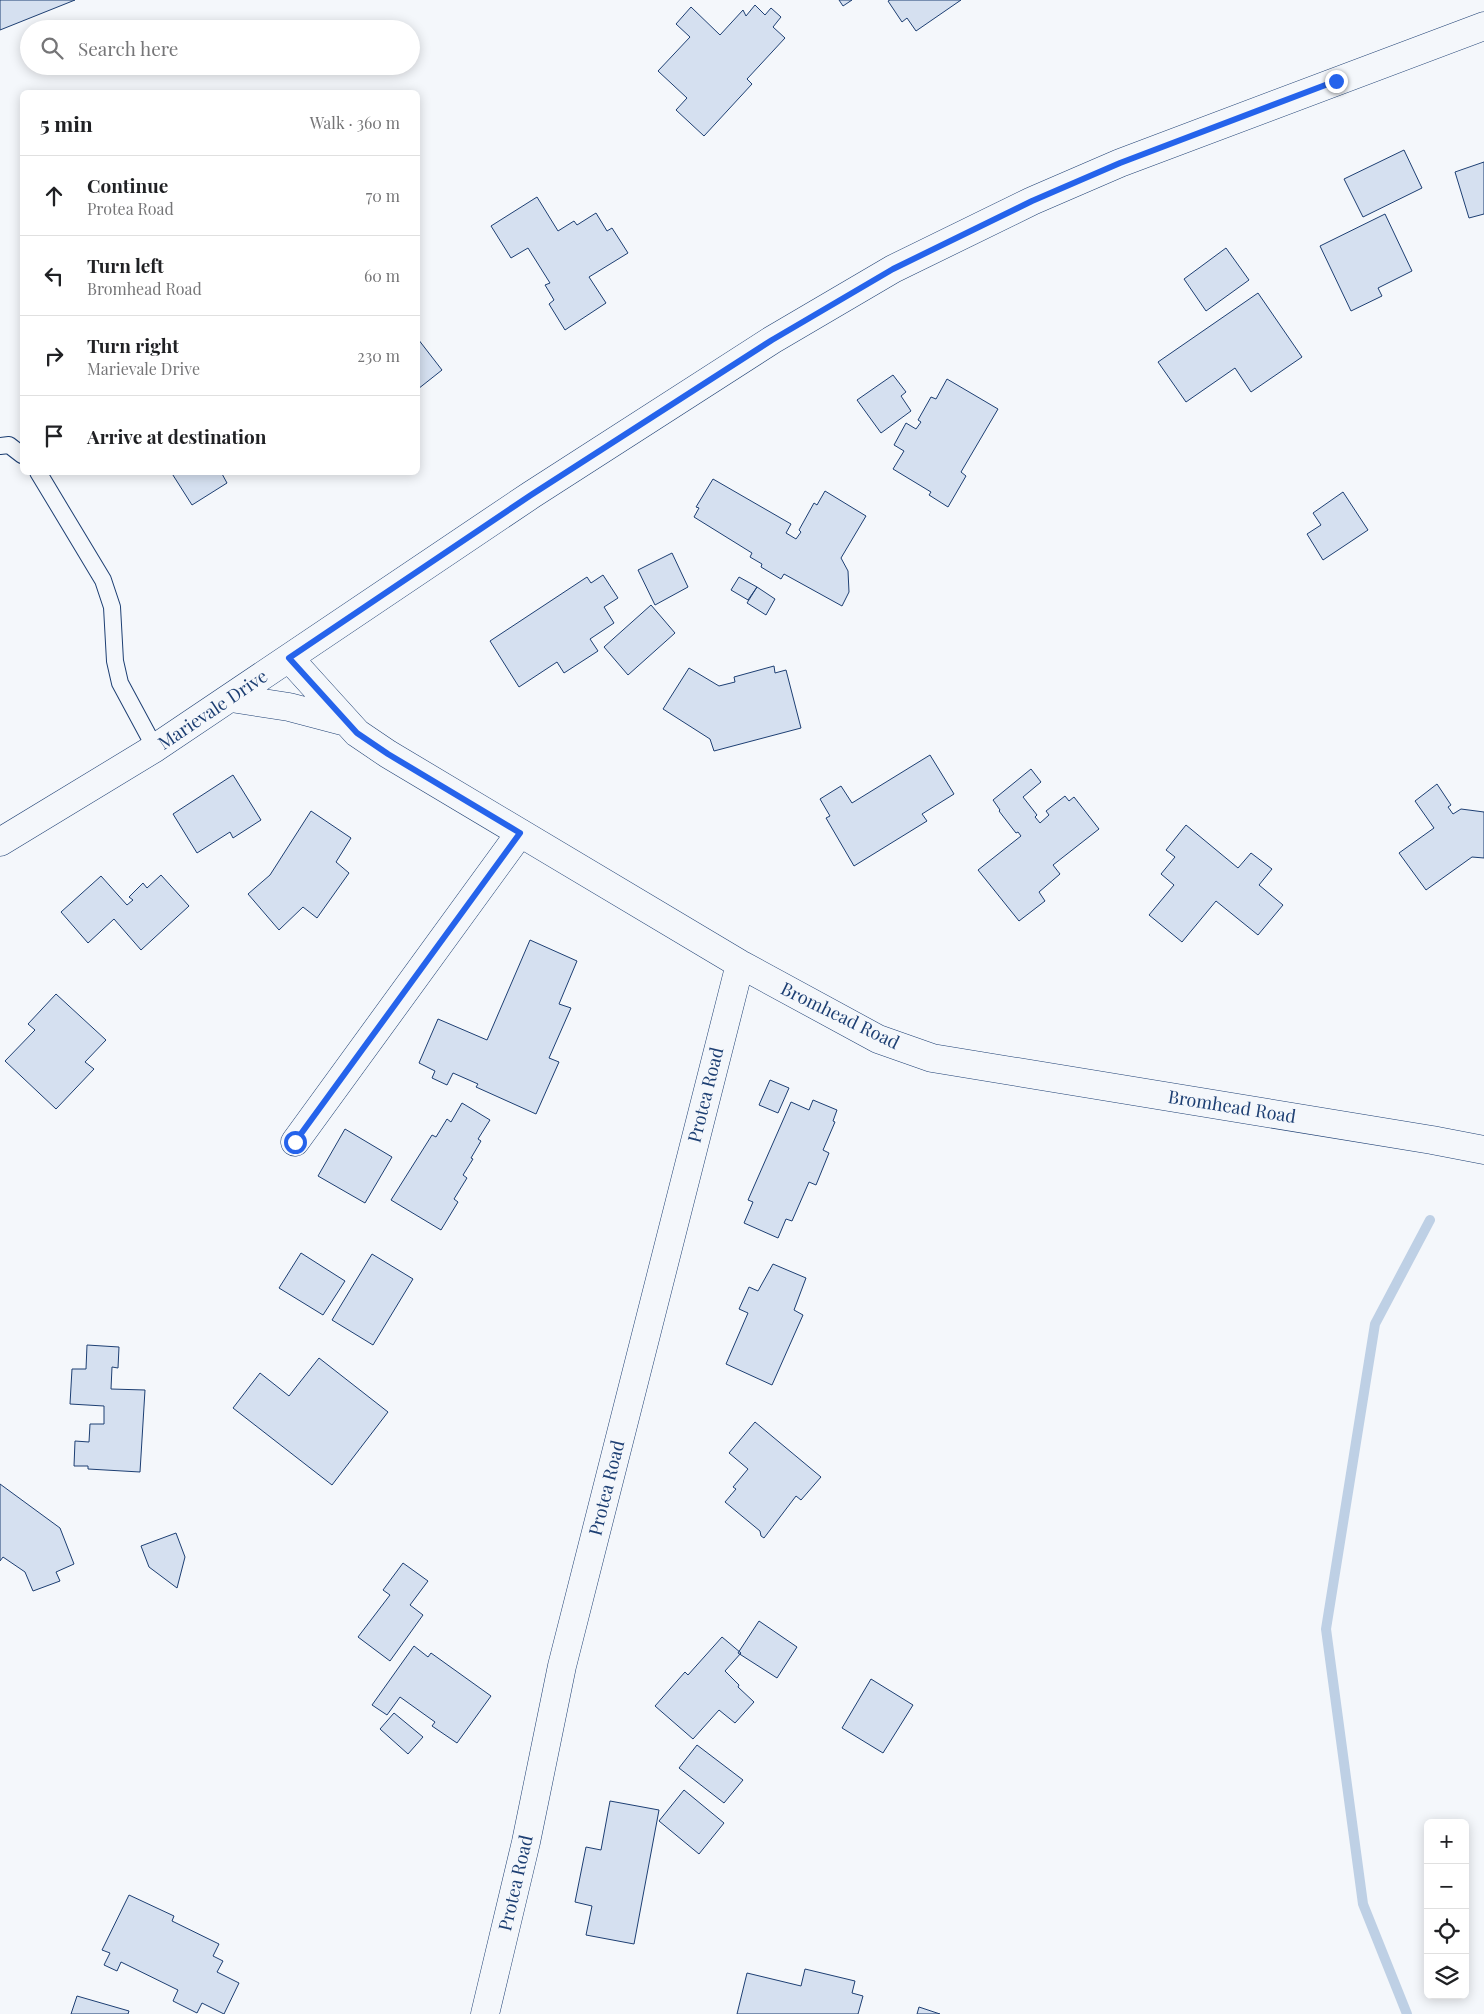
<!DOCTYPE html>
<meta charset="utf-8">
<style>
:root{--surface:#fff;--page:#f2f2f2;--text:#202124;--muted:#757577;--line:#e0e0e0}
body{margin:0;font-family:"Playfair Display",serif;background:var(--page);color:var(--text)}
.controls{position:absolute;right:15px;bottom:15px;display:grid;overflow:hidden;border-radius:8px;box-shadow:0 2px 12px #0003}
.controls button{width:45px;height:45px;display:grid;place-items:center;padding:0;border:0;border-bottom:1px solid var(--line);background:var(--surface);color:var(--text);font:25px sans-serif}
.stop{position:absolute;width:15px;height:15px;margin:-11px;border:4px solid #2563eb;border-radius:50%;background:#fff}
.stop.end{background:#2563eb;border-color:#fff;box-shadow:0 1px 5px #0008}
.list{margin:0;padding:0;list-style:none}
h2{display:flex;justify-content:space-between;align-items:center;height:65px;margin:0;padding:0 20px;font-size:21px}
h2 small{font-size:16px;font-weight:400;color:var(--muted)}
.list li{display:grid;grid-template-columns:32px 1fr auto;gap:15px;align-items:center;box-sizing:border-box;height:80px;padding:0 20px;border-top:1px solid var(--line)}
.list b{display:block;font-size:19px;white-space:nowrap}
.list p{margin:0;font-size:16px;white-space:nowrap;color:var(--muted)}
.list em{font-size:16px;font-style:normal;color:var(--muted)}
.icon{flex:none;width:28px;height:28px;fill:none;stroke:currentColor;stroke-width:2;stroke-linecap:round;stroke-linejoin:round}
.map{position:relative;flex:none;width:1484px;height:2014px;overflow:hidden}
.search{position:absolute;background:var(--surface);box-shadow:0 2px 12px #0003;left:20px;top:20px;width:400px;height:55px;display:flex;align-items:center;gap:12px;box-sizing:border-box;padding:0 18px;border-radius:28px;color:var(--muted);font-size:19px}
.panel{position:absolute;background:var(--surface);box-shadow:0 2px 12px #0003;left:20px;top:90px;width:400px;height:385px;border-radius:8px}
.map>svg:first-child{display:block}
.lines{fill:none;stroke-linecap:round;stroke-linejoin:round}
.stream{stroke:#bed0e5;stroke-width:10}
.building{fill:#d5e0f0;stroke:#1d3f73}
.service-casing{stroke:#1d3f73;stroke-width:18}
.minor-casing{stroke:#1d3f73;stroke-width:29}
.service{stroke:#f4f7fb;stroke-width:16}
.minor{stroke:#f4f7fb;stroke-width:28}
.route{stroke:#2563eb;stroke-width:6}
.labels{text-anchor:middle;stroke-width:4;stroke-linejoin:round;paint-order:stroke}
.street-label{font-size:18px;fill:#1d3f73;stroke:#f4f7fb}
</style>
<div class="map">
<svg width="1484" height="2014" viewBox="0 0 1484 2014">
<rect width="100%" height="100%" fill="#f4f7fb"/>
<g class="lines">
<path class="stream" d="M1407,2014l-44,-110 -37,-275 49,-305 55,-104"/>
</g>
<path class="building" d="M0,0h75l-75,30z
M839,0h13l-9,6z
M890,0h71l-45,31 -9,-13 -5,4 -14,-21z
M755,5l10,10 6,-7 10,9 -8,10 12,11 -38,41 5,5 -48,52 -28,-26 11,-12 -29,-27 32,-34 -14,-13 15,-17 29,28 23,-25 3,6z
M1404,150l18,38 -59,29 -19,-38z
M1484,162v52l-15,4 -14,-46z
M537,197l21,34 16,-10 3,4 19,-12 11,18 5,-3 16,25 -39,24 17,26 -41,27 -16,-26 5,-4 -9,-15 5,-2 -22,-35 -17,10 -20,-32z
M1385,214l27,57 -34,17 4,8 -31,15 -31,-65z
M1226,248l23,32 -43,31 -22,-32z
M1258,293l44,64 -51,35 -16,-24 -49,34 -28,-40z
M418,339l24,31 -24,19z
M893,375l13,17 -5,4 10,15 -30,22 -24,-33z
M947,379l51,30 -37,63 5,4 -18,31 -19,-12 2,-3 -38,-23 11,-18 -10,-6 12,-22 10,6 5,-7 -3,-2 13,-23 5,2z
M171,472h50l6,11 -35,22z
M713,479l78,45 -5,9 10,6 5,-7 -2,-2 15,-27 3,2 8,-14 41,25 -25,42 7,13 1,21 -7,14 -58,-32 -3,5 -20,-12 1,-3 -12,-7 2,-4 -58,-36 5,-9 -3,-1z
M1343,492l25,38 -45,30 -16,-26 14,-9 -8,-12z
M672,553l16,34 -33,18 -17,-35z
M603,575l15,23 -14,9 10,16 -24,16 8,12 -34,22 -7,-11 -38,25 -29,-46 97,-64 4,6z
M739,577l18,10 -9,13 -17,-10z
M757,587l18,12 -9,16 -19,-12z
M651,605l24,28 -47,42 -24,-28z
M774,666l1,7 11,-3 15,58 -87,23 -4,-12 -47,-30 26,-41 30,18 16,-4 -1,-5z
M930,755l24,39 -32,20 5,7 -73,45 -28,-48 4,-2 -10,-17 21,-13 11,17z
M1031,769l10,13 -18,15 14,18 -2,2 5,6 9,-8 -3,-4 19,-15 4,5 5,-4 25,32 -46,36 7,9 -21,18 6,9 -26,20 -41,-51 43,-34 -3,-4 -2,1 -17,-22 1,-1 -7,-10z
M233,775l28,45 -28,18 -3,-6 -33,21 -24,-39z
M1437,784l14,21 -3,2 5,7 8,-5 23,3v46l-12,-1 -46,33 -27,-37 35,-25 -19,-27z
M311,811l40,27 -15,24 13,11 -32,45 -14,-11 -24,23 -31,-36 22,-19z
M1186,825l52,43 13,-15 21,16 -13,16 24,20 -25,30 -42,-34 -34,41 -33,-27 25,-30 -13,-11 14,-17 -9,-7z
M161,875l28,31 -48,44 -27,-31 -26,24 -27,-31 40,-36 26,29 6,-5 -4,-3 14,-14 4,5z
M530,940l47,21 -18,43 12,4 -22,50 10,4 -23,52 -60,-27 2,-3 -25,-11 -6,12 -15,-7 3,-7 -16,-8 19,-44 49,21z
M56,994l50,46 -21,22 9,7 -38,40 -51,-48 30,-31 -7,-6z
M770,1080l19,8 -11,25 -19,-8z
M813,1100l24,10 -4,11 2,1 -12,28 6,3 -13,32 -7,-3 -17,39 -6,-2 -8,19 -34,-15 9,-21 -5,-2 43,-98 18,8z
M462,1103l28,17 -12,19 3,2 -10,17 2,1 -10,16 4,3 -13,21 4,3 -17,28 -50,-30 41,-65 4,2 11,-18 4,3z
M345,1129l47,28 -27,46 -47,-27z
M301,1253l44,28 -22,34 -44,-27z
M372,1254l41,25 -40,66 -41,-25z
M773,1264l33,14 -12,32 9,5 -31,70 -46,-21 22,-51 -9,-4 10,-22 9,4z
M87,1345l32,2 -1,21 -6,-1 -1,22 34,1 -5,82 -52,-3v-3h-14l1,-25 14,1 1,-18h14v-18l-34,-2 2,-35h14z
M319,1358l69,54 -56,73 -99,-77 27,-35 29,23z
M755,1422l66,55 -20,23 -5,-4 -32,42 -3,-2 -1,-5 -35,-29 11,-13 -3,-2 15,-18 -19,-16z
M0,1484l60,44 14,36 -18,8 4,9 -27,10 -8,-19 -22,-15 -3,4z
M176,1533l9,24 -8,31 -28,-21 -8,-21z
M403,1563l25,18 -18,24 13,10 -33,46 -32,-24 32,-42 -7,-5z
M759,1621l38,26 -20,31 -39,-25z
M722,1637l19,16 -16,18 14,14 -1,2 16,15 -19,21 -16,-13 -26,29 -38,-33 30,-34 3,3z
M414,1646l14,11 3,-4 60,43 -34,47 -25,-17 3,-4 -35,-25 -13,18 -15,-10z
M871,1679l42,26 -30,48 -41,-25z
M394,1713l29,24 -15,17 -28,-25z
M697,1745l46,35 -19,23 -45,-35z
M684,1790l40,33 -25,31 -40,-33z
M610,1801l49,9 -25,134 -48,-9 6,-29 -17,-4 11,-55 15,3z
M129,1895l45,21 -2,5 47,23 -6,12 10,5 -6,11 22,11 -15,31 -22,-11 -5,10 -24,-12 5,-11 -57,-28 -4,9 -13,-6 6,-12 -8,-3z
M805,1969l50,12 -3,12 11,3 -5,18h-121l10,-41 54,13z
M77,1996l52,15 -1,3h-57z
M919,2007l21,7h-23z"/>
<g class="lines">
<defs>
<path id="service" d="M0,446l9,-1 13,10
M38,472l65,108 9,27 3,54 5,22 35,65"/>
<path id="minor" d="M289,658l68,75 31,21 352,210 138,75 54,19 500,82 52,10
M231,698l58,9 57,15
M0,842l155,-94 376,-253 241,-155 121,-71 139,-68 88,-38 364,-137
M295,1142l225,-309
M485,2014l41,-172 36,-176 178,-702"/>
</defs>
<use href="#service" class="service-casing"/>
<use href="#minor" class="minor-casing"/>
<use href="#service" class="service"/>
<use href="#minor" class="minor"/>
</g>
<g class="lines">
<path class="route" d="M295,1142l225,-309 -132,-79 -31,-21 -68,-75 242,-163 241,-155 121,-71 139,-68 88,-38 216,-82"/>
</g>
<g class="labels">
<g class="street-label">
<text transform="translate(213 710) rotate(-34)" y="6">Marievale Drive</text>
<text transform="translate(840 1016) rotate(26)" y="6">Bromhead Road</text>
<text transform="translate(706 1095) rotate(-76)" y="6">Protea Road</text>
<text transform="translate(1232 1107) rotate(9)" y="6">Bromhead Road</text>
<text transform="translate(607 1488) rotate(-76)" y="6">Protea Road</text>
<text transform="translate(516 1883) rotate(-77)" y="6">Protea Road</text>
</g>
</g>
</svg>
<div class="controls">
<button>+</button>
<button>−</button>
<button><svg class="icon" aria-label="locate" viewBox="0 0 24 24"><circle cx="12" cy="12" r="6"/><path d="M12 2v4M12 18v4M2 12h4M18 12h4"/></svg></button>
<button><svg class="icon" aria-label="layers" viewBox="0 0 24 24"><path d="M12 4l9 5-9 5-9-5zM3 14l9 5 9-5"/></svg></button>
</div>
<div class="stop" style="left:295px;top:1142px"></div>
<div class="stop end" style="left:1336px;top:81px"></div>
<div class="search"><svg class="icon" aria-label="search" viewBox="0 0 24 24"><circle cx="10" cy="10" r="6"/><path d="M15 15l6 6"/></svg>Search here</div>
<section class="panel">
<h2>5 min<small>Walk · 360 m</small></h2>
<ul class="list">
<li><svg class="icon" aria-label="ahead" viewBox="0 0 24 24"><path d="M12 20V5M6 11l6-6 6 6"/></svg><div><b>Continue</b><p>Protea Road</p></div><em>70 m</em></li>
<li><svg class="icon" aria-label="left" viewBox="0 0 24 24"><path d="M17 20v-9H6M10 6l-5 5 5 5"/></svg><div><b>Turn left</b><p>Bromhead Road</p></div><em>60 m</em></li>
<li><svg class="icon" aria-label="right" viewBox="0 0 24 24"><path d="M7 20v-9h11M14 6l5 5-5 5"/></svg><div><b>Turn right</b><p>Marievale Drive</p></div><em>230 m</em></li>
<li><svg class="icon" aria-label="arrive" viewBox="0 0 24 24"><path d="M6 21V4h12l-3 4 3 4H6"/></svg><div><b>Arrive at destination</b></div></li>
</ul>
</section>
</div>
